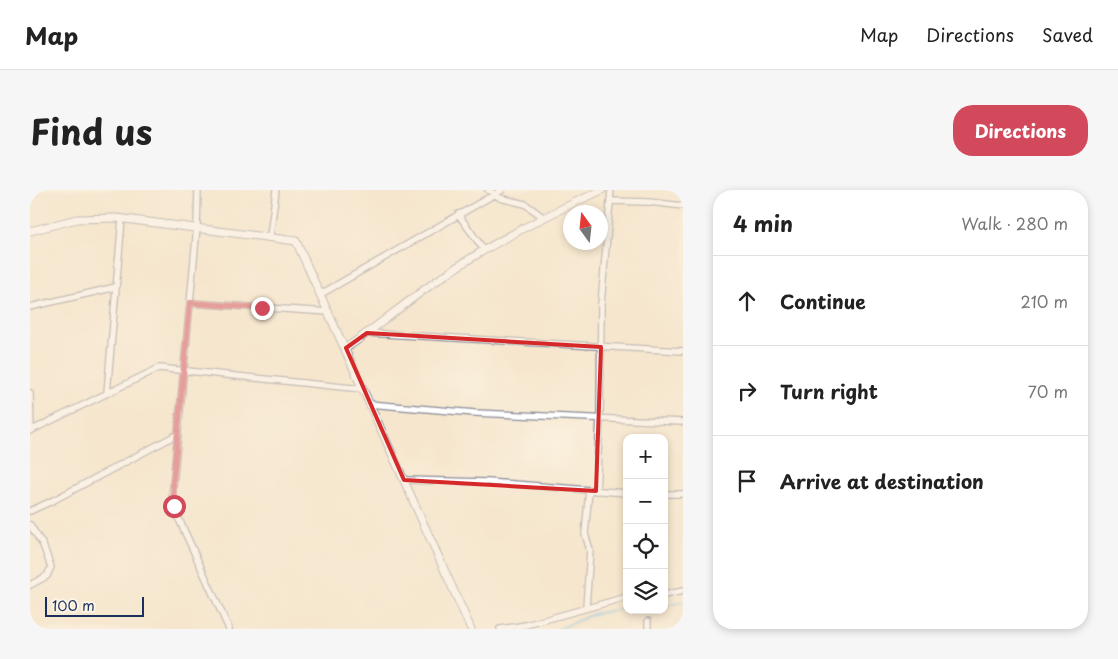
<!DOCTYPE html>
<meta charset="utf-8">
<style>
:root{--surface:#fff;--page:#f6f6f6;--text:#222;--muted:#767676;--line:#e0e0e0;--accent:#d1495b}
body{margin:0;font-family:"Playpen Sans",sans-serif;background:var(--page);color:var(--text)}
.controls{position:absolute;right:15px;bottom:15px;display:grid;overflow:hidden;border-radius:10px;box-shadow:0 2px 8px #0003}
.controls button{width:45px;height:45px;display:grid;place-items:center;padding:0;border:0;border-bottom:1px solid var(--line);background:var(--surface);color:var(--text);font:25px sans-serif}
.compass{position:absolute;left:533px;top:15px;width:45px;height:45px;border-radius:50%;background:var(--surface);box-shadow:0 2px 8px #0003;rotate:345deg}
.scale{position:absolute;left:15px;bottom:12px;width:99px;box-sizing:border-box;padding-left:5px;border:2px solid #1b2f5e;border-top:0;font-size:14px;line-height:18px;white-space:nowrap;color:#1b2f5e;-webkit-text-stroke:4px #fcf5e5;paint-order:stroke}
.stop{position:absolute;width:15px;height:15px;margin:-11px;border:4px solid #d1495b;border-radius:50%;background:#fff}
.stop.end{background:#d1495b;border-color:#fff;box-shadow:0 1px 5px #0008}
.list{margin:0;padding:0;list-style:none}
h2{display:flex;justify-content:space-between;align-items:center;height:65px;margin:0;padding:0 20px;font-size:21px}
h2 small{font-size:16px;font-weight:400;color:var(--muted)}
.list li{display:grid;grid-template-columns:32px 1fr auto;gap:15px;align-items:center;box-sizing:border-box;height:90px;padding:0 20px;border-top:1px solid var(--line)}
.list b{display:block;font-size:19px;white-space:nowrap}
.list em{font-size:16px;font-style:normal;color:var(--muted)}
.icon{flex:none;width:28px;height:28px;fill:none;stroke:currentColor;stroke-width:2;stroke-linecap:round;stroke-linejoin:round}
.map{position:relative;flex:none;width:653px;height:439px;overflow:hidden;border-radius:20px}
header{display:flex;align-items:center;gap:30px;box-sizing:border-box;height:70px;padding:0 25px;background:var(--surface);border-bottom:1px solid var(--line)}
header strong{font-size:24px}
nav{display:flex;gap:28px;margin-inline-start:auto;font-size:18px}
.intro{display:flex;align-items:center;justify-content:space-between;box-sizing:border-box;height:120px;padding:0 30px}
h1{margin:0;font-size:35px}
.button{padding:12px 22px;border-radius:20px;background:var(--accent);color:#fff;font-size:18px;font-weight:700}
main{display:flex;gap:30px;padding:0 30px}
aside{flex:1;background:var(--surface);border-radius:20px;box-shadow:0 2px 8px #0003}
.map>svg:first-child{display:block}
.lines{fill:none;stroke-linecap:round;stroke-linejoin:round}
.stream{stroke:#63b9e0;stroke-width:2}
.minor-casing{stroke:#888a96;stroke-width:8}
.tertiary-casing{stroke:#888a96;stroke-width:9}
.minor{stroke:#fff;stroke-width:5.5}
.tertiary{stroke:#fff;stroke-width:7}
.route{stroke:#d1495b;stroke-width:6}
.marked{fill:none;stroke:#d62828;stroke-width:4;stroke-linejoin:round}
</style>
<header>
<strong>Map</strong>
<nav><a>Map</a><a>Directions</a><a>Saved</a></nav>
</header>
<div class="intro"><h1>Find us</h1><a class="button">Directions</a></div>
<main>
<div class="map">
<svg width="653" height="439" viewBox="0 0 653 439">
<rect width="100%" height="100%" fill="#fcf5e5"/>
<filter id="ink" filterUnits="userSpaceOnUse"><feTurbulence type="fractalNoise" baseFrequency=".02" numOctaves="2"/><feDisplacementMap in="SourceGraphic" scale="10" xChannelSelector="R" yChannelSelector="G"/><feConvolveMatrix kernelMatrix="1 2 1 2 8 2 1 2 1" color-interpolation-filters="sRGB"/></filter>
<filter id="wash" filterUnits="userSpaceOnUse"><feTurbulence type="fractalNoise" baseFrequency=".0096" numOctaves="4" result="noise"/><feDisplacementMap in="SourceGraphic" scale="20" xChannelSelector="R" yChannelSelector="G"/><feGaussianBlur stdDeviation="1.12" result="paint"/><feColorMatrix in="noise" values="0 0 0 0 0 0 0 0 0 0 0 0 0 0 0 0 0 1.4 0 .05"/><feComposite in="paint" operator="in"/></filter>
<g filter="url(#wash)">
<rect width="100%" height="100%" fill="#f6e6cd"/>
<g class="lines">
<path class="stream" d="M634,416l19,-4
M529,439l34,-15 34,-6"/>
</g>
</g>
<g filter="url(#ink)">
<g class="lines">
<defs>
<path id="minor" d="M168,0l-1,37 -25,270 1,9 56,123
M458,0l12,8 25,6 18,13
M581,11l38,1 34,4
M428,24l26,36
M240,46l6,-46
M291,104l181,-104
M160,113l139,9
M0,117l86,-20
M337,143l316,18
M0,203l1,37
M77,203l15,-174
M339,214l106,9 208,9
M0,241l129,-63 203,21
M374,290l84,2 139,11
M566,301l4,-73 1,-114 10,-114
M634,304h19
M0,321l24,-11 124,-66
M0,335l13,20 8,22 -4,9 -17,9
M634,405l19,-4
M556,417l4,-57 -5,-16 4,-44
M618,431v8
M470,439l26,-4 101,-28"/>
<path id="tertiary" d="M0,41l47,-12 40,-1 179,23 175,388
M316,158c31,-21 59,-45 89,-66 52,-37 109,-66 167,-92"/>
</defs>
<use href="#minor" class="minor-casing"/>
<use href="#tertiary" class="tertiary-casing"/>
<use href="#minor" class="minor"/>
<use href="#tertiary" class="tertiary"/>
</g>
</g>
<g class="lines" filter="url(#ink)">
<path class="route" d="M144,316l-1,-24 17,-179 72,5"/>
</g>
<path d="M0 0H653V439H0ZM337,143l234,14 -5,144 -192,-11 -58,-132z" fill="#f6e6cd" fill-opacity=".55" fill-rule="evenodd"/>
<path class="marked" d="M337,143l234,14 -5,144 -192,-11 -58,-132z"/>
</svg>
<div class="controls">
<button>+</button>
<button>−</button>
<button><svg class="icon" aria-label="locate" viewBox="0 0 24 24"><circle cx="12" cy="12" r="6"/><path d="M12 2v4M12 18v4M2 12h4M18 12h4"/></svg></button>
<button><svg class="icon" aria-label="layers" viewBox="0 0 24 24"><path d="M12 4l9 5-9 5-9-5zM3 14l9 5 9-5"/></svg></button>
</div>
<svg class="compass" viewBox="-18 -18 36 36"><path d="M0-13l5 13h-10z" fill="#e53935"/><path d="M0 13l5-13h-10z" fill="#767676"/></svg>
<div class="scale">100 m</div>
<div class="stop" style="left:144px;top:316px"></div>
<div class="stop end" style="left:232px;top:118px"></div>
</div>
<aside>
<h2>4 min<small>Walk · 280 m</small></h2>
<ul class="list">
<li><svg class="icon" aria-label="ahead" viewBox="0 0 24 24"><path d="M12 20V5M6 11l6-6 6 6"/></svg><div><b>Continue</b></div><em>210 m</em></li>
<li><svg class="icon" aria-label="right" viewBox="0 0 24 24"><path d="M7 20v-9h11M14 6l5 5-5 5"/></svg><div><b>Turn right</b></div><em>70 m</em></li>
<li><svg class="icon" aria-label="arrive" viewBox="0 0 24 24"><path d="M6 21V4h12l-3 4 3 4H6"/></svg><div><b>Arrive at destination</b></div></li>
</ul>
</aside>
</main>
